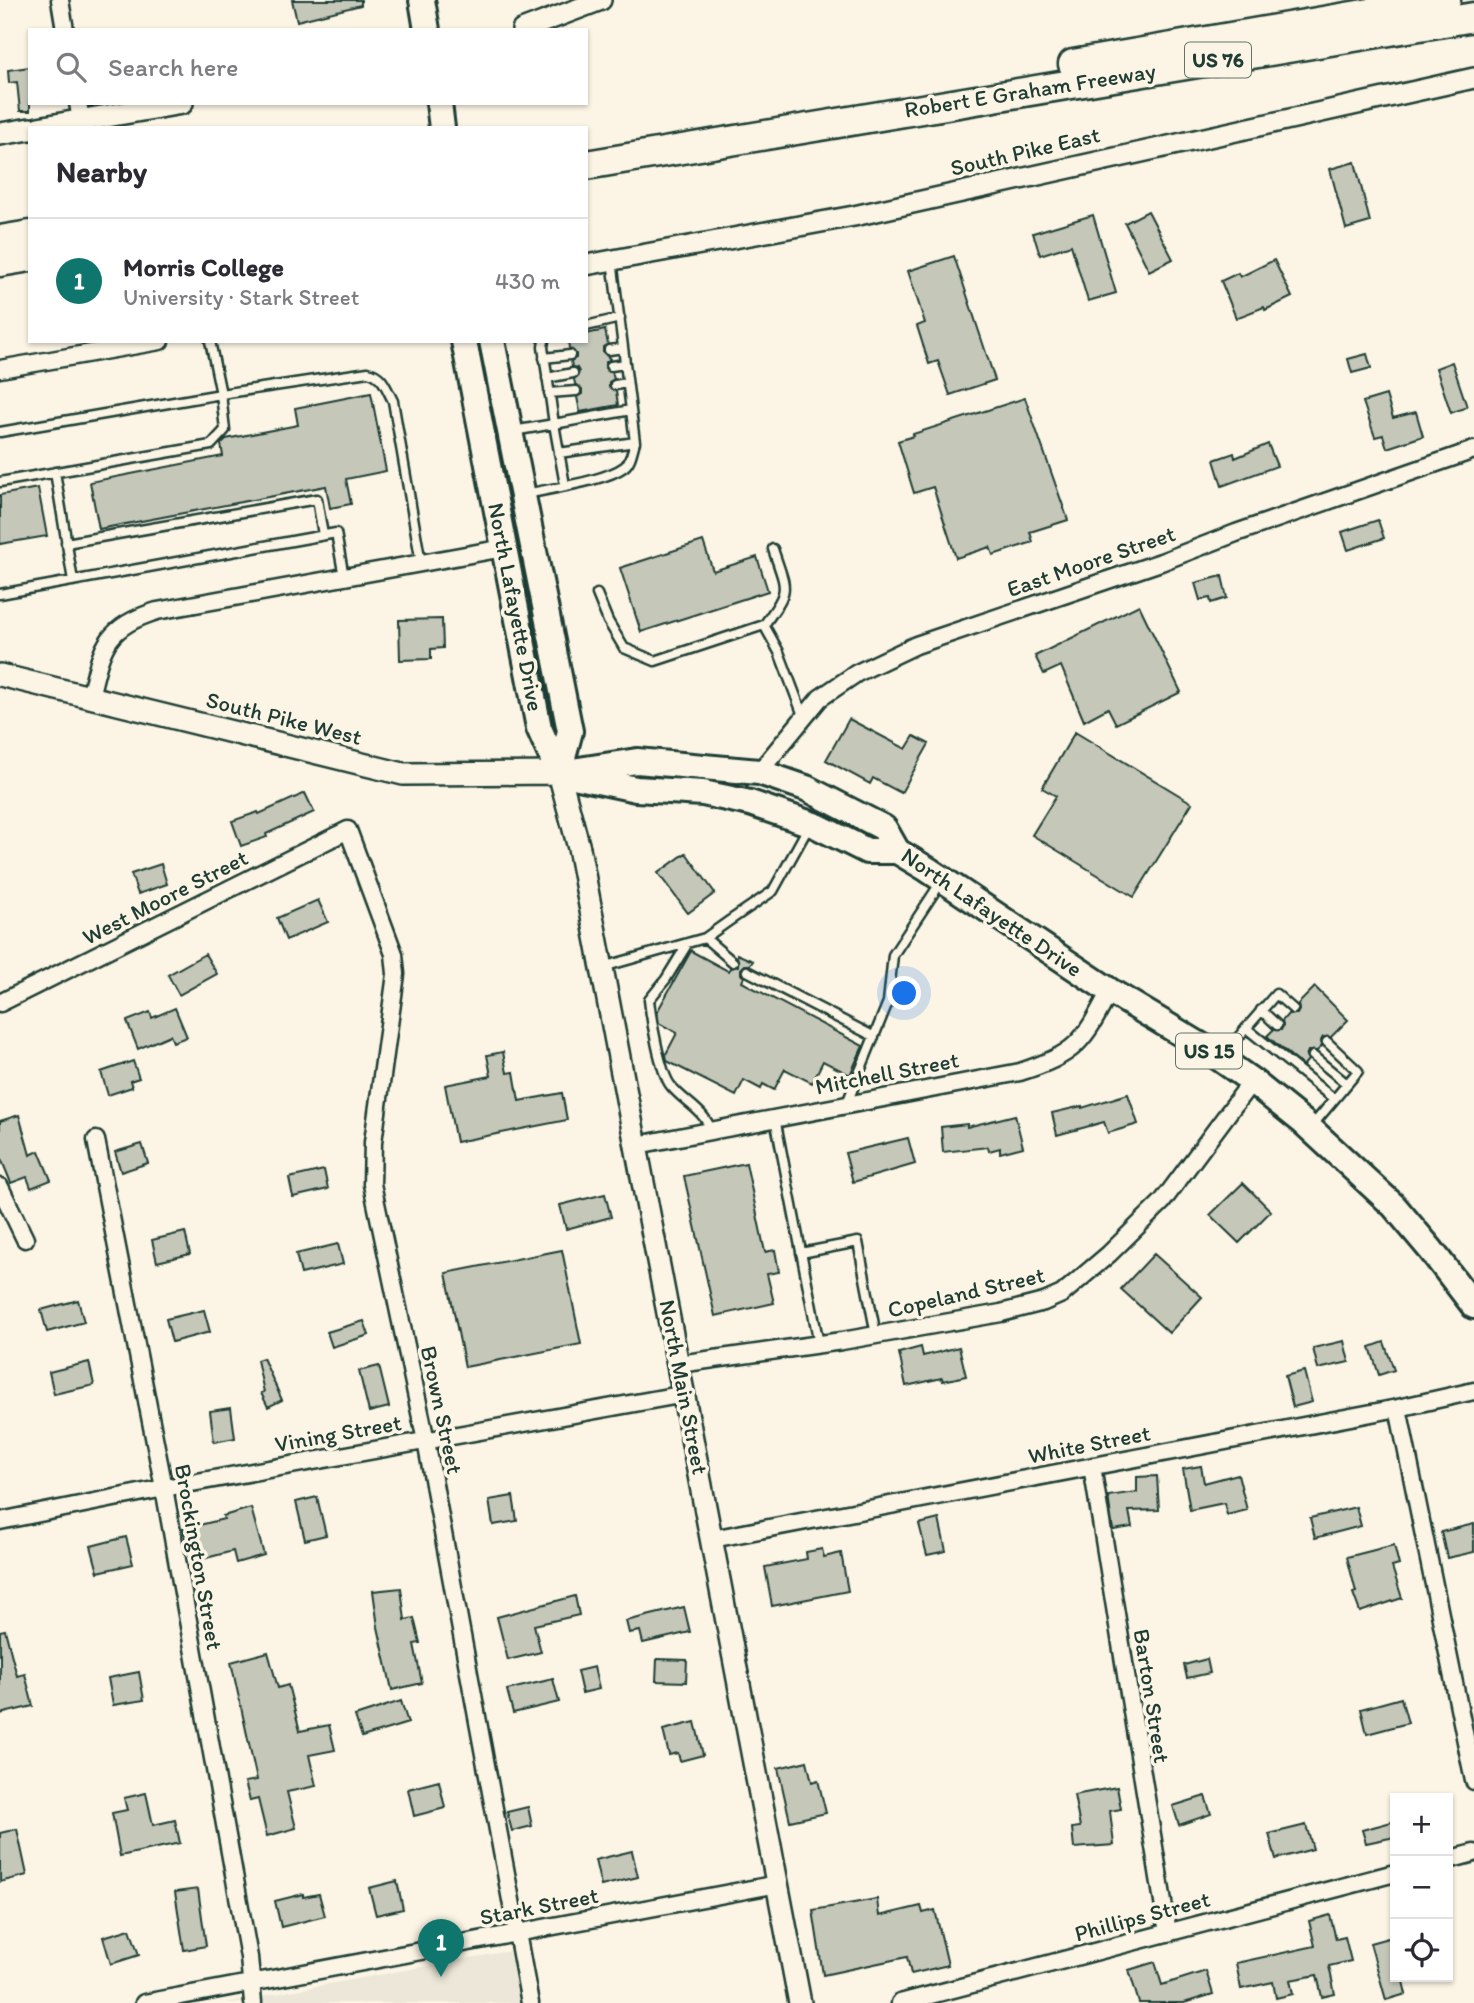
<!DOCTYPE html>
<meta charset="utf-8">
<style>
:root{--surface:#fff;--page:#f2f2f3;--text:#2b2b33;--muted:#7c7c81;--line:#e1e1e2;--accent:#0f766e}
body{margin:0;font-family:Itim,sans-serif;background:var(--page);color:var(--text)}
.controls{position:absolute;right:21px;bottom:21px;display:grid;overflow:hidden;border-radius:0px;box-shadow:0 2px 5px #0004}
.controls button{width:63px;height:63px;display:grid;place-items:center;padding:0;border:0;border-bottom:2px solid var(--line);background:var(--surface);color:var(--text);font:35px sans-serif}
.you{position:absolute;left:905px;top:994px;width:24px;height:24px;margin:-18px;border:5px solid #fff;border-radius:50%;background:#1a73e8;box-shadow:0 0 0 10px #1a73e833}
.badge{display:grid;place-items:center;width:46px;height:46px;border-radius:50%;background:var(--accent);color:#fff;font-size:23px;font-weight:700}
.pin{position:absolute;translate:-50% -58px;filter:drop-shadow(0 2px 4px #0008)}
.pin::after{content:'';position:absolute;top:37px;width:24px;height:21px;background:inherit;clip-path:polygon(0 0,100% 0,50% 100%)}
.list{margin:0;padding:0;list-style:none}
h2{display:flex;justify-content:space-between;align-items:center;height:91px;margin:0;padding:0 28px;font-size:30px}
h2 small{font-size:23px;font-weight:400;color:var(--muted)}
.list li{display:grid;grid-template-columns:46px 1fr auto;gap:21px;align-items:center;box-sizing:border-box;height:126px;padding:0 28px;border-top:2px solid var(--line)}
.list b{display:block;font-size:26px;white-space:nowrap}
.list p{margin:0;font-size:23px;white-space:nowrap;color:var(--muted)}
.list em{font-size:23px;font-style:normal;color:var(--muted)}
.icon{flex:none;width:38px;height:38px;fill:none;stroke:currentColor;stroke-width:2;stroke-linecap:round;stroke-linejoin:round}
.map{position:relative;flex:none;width:1474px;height:2003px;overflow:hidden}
.search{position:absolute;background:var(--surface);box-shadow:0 2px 5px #0004;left:28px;top:28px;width:560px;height:77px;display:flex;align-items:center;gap:18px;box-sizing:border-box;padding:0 24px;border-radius:0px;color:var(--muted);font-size:26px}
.panel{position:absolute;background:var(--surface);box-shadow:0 2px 5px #0004;left:28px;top:126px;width:560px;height:217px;border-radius:0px}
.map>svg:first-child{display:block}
.built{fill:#ece7d8}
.building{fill:#c5c7b9;stroke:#1f3d34;stroke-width:2}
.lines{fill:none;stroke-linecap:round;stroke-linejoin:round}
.service-casing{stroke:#1f3d34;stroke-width:13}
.minor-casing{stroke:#1f3d34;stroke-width:21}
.tertiary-casing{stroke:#1f3d34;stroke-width:24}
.secondary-casing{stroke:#1f3d34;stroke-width:26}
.primary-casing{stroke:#1f3d34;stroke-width:30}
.motorway-casing{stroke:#1f3d34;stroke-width:33}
.service{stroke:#fcf5e5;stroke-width:8}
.minor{stroke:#fcf5e5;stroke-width:16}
.tertiary{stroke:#fcf5e5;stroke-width:19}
.secondary{stroke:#fcf5e5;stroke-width:21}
.primary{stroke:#fcf5e5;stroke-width:24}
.motorway{stroke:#fcf5e5;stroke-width:28}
.labels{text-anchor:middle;stroke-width:7;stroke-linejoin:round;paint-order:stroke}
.shield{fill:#fcf5e5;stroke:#617469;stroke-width:2}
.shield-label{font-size:21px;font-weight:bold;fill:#1f3d34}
.street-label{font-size:23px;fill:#1f3d34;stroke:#fcf5e5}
</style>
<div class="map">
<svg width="1474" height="2003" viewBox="0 0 1474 2003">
<rect width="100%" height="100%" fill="#fcf5e5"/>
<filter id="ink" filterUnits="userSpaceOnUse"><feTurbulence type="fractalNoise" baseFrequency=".0143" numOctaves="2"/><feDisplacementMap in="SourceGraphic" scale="14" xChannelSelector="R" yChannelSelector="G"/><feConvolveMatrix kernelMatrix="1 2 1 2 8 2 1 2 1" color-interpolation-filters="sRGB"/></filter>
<g filter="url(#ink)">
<path class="built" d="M509,1951l10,52h-293z"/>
<path class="building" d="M292,0h69v5l-64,16z
M30,67v44h-10l-3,-29 -8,1 -1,-13z
M1355,162l15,60 -24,7 -16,-60z
M1148,211l25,48 -24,12 -24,-48z
M1093,215l23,78 -28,8 -17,-56 -31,10 -7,-22z
M954,256l41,124 -45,15 -12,-34 -9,3 -12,-38 8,-3 -17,-52z
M1274,260l18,37 -27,13 -1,-3 -28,11 -15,-37 17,-8 2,4z
M605,330l3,14 -5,3v5l7,7 -5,4v5l3,4h4l2,7 -5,3v5l7,4 2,14 -38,7 -3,-15 5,-3v-4l-7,-6 -1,-5 5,-7 -2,-4 -5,-1 -1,-6 5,-3v-4l-7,-6 -1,-7h18v-7z
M1367,354l4,14 -19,5 -4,-14z
M1452,362l15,45 -16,6 -15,-45z
M371,393l15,78 -40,8 5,25 -21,4 -4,-22 -227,43 -9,-47 133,-26 -2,-12 5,-5 72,-14 -3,-17z
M1386,395l7,23 23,-6 7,24 -36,12 -4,-13 -8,2 -12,-35z
M1025,398l43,122 -38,12 3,10 -40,13 -3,-8 -34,11 -23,-71 -19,6 -16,-52 16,-5 -1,-2z
M1268,444l9,22 -55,20 -8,-26 20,-7 1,5z
M38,488l9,48 -47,8v-49z
M1378,520l6,18 -36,12 -6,-18z
M703,541l10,30 44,-14 11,34 -127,41 -21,-64z
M1222,576l5,22 -16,5 -1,-5 -10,2 -5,-17z
M1139,605l42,87 -65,32 -8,-16 -24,13 -23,-55 -17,8 -9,-18z
M442,619l1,29 -12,1v10l-31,1 -1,-40z
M849,719l57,30 8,-13 15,8 -28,49 -28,-15 -3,6 -44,-24z
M1075,732l117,71 -58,94 -102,-62 24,-39 -14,-8z
M305,793l9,19 -48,22 1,3 -26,9 -9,-25 26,-9 1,2z
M686,853l29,40 -27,20 -30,-40z
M161,864l6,20 -29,10 -7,-20z
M318,900l10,22 -42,18 -9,-22z
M691,951l37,20 2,-3 8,-2 -1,-12 16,7 -3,4h-6l-3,4v5l3,3 -2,5 121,64 -13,29 -27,-14 -11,22 -27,-14 -11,21 -11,-6 -2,5 -17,-9 -8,16 -69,-35 -1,-7 11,-21 -18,-10 -2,-11z
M205,954l12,20 -38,21 -11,-20z
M1315,987l33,33 -17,17h-8l-2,4 1,5 -5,5h-9l-2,5 2,4 -5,6 -36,-30 6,-6h8l2,-4 -1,-5 6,-7h9l2,-4 -1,-6z
M175,1008l12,29 -14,5 -3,-7 -32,14 -11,-28 23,-9 2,6z
M503,1052l4,21 7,-1 5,29 43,-8 5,27 -111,22 -11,-57 46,-9 -4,-21z
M133,1061l6,17 -9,3 2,6 -24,8 -7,-23z
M1128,1094l10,30 -30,9 -4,-11 -47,13 -5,-22 30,-7v2z
M19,1115l11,40 9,-4 12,29 -20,8 -4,-11 -16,6 -11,-27v-35z
M1015,1115l8,32 -23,6v-5l-11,3 -1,-4 -45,5 -2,-25 26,-3v3z
M908,1138l7,26 -62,18 -8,-29z
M142,1144l6,19 -27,9 -6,-20z
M746,1163l19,89 10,-2 4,22 -12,2 7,29 -59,13 -31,-140z
M324,1170l4,19 -35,8 -4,-19z
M1243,1183l28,28 -32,32 -29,-28z
M605,1194l6,23 -45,12 -6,-24z
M185,1232l5,22 -33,8 -5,-22z
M338,1244l5,20 -42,10 -5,-20z
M562,1250l19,94 -116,23 -19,-94z
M1154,1254l48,43 -33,36 -48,-44z
M78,1300l6,22 -37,10 -6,-22z
M204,1310l6,22 -38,10 -6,-23z
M364,1321l5,14 -37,12 -5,-15z
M1344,1341l5,21 -31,7 -5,-21z
M1384,1342l10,28 -15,5 -9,-28z
M921,1347l2,9 36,-9 7,29 -23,5 -1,-3 -36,8 -7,-33z
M263,1358l19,42 -14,7 -7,-14 3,-1 -7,-32z
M89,1362l5,23 -40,9 -5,-22z
M379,1366l10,41 -20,5 -10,-41z
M1304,1371l8,31 -19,5 -8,-31z
M231,1408l4,30 -21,4 -4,-31z
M1201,1466l3,17 34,-9 9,36 -20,5 -3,-12 -34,7 -7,-41z
M1157,1476l2,34 -30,1 3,16 -19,3 -5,-34 29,-4v-15z
M513,1496l4,25 -24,4 -4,-25z
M317,1497l9,38 -21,5 -9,-38z
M1356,1507l5,19 -46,12 -5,-20z
M251,1508l13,47 -28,8 -3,-12 -42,11 -8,-33 41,-10 -1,-3z
M939,1519l7,32 -19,4 -8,-31z
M1474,1524v28l-27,6 -6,-26z
M126,1537l7,27 -35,8 -7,-26z
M1394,1545l5,20 -7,2 10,31 -42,14 -7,-19 3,-1 -9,-35z
M822,1549l2,8 17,-4 7,38 -76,15 -7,-39 42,-8 -1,-7z
M401,1588l4,32 9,-2 6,25 -6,1 8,39 -30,7 -14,-63 -5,-36z
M575,1596l4,19 -45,10 7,27 -33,8 -11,-43z
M684,1607l6,25 -47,11 -3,-12 -11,2 -3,-12z
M5,1630l12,46 8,-2 8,32 -33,8v-83z
M268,1652l10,36 10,-3 12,46 29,-6 6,25 -26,5 7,31 -29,6 9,36 -29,8 -9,-37 -8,2 -5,-19 12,-2 -26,-118z
M657,1659l30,1 -1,22 -30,-1z
M1207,1659l3,14 -23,5 -3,-13z
M594,1667l5,22 -17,4 -5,-22z
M139,1672l5,28 -31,5 -5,-27z
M553,1679l6,23 -46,11 -6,-23z
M1401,1698l7,25 -41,11 -6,-25z
M401,1701l7,22 -46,14 -7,-21z
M695,1722l8,33 -23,6 -2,-8 -9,2 -6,-25z
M807,1761l5,21 6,-2 8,33 -36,8 -12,-53z
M439,1781l6,27 -31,8 -6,-27z
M1117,1787l4,22 -11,2 4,34 -40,3 -2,-20 8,-1 -6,-32z
M146,1793l7,32 22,-5 5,23 -60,13 -8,-43 15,-3 -3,-12z
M1205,1796l6,18 -32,11 -6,-19z
M528,1807l4,19 -20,5 -5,-19z
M1395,1821v16l-29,6 -4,-13z
M1306,1825l7,24 -37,10 -7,-25z
M17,1829l10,46 -27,7v-49z
M632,1851l6,26 -37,9 -6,-26z
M397,1881l6,28 -27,6 -7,-27z
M198,1889l8,57 -22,4 -9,-58z
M303,1894v3l16,-3 6,22 -44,11 -6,-26z
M877,1899l2,17 42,-10 2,7 12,-3 13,55 -37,9 -4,-17 -84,18 -10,-65z
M1330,1915l6,24 9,-2 6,24 -22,5 6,28 -13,3 -5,-22 -27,5 3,14 -17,4 -3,-16 -32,7 -5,-26 79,-17 -6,-25z
M130,1929l9,26 -28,9 -8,-27z
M1395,1936v41h7l4,17 -20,6 -16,-57z
M1155,1962l7,23 44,-14 7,23 -29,9h-45l-10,-33z"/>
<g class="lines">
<defs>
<path id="service" d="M586,326l34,-8
M210,341l11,53 147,-22c15,3 18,16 25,29l28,162
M544,341l-1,6 11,77 77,-14
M609,350l14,-2
M544,358l26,-3
M611,366l14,-2
M547,378l26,-5
M615,385l12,-2
M549,393l27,-2
M513,431l41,-7 11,61
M0,432l221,-38 4,36 -14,15 -211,37
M559,453l76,-11
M55,472l18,109
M527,494c25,-6 78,-13 97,-27 7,-5 8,-16 11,-25l-23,-182
M66,543l251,-44 6,36
M0,594l336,-61 8,44
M597,594l11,27 16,27 31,13 109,-36 15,27 25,66
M764,625c27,-38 23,-33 9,-76
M705,938l28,24
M688,943l-22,36 -17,21c2,18 11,73 22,86 13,16 33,24 40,44
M603,967l102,-29 24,-17 44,-30 36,-65
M747,971l126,65
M1261,1010l16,15
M1246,1028l88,71
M1222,1056l54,-62 17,15
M1313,1056l34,28
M847,1103l41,-101 5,-47 48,-73
M775,1118l44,226
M1311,1127l47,-56 -31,-29
M801,1253l57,-11 18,93"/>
<path id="minor" d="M60,0l5,30
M78,103l3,17
M0,369l160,-28
M90,697c12,-49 14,-70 67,-86l347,-63
M759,772l61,-74 37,-25 59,-28 245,-83 75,-29 238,-83
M0,1003l348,-173 46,124 2,20 -23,168 -1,42 54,257 104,562
M96,1140l68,348 85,469 4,46
M637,1145l383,-73c58,-19 63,-30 90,-81
M0,1187l25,52
M679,1364l163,-23 159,-28 43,-11 18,-8 47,-40 53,-52 90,-121
M1398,1408l76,373
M1092,1466l76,467
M0,1521l164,-33 521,-94
M712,1539l686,-131 76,-17
M1448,1860l26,-7
M144,2003l634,-119
M900,2003l495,-130"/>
<path id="tertiary" d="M522,30l79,-30
M586,265l268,-49 620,-138"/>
<path id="secondary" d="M38,128l144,-25
M0,134l30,-5
M0,675l403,99 156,-1 20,75 221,1155"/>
<path id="primary" d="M422,0l5,30
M439,103l3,25
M464,341l75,387 20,45
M492,341l78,390 -11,42
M559,773l78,-12 122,11 47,16 78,40 13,23 30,18 183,122 95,57 47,33 51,41 91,84 37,44 43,56
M574,776l62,13 67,4 47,10 67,23 50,25h30"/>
<path id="motorway" d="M1073,64l373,-64
M586,165l888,-148
M0,240l30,-5
M0,262l30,-5"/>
</defs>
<use href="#service" class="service-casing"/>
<use href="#minor" class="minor-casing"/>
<use href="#tertiary" class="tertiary-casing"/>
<use href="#secondary" class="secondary-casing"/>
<use href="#primary" class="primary-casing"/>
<use href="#motorway" class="motorway-casing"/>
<use href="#service" class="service"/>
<use href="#minor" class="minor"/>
<use href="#tertiary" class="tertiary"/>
<use href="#secondary" class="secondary"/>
<use href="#primary" class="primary"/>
<use href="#motorway" class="motorway"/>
</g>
</g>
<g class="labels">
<g class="shield">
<rect x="1185" y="42.5" width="66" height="35" rx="5"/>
<rect x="1176" y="1033.5" width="66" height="35" rx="5"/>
</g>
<g class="shield-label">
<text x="1218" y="67">US 76</text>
<text x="1209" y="1058">US 15</text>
</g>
<g class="street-label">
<text transform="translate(1030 90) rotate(-9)" y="8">Robert E Graham Freeway</text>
<text transform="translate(1025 151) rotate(-13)" y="8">South Pike East</text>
<text transform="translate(1091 561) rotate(-19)" y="8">East Moore Street</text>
<text transform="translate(516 607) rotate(79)" y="8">North Lafayette Drive</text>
<text transform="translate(284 718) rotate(14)" y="8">South Pike West</text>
<text transform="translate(165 897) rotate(-27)" y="8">West Moore Street</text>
<text transform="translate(992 912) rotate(34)" y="8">North Lafayette Drive</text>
<text transform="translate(887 1073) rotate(-11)" y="8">Mitchell Street</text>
<text transform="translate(966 1292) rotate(-13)" y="8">Copeland Street</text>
<text transform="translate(684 1387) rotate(79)" y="8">North Main Street</text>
<text transform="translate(442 1410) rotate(78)" y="8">Brown Street</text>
<text transform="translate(338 1433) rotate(-10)" y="8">Vining Street</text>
<text transform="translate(1089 1444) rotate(-11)" y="8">White Street</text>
<text transform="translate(199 1557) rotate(80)" y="8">Brockington Street</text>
<text transform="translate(1152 1696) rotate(81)" y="8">Barton Street</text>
<text transform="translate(539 1906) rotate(-11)" y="8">Stark Street</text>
<text transform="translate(1142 1916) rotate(-15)" y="8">Phillips Street</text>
</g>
</g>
</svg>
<div class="controls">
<button>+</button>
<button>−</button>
<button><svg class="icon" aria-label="locate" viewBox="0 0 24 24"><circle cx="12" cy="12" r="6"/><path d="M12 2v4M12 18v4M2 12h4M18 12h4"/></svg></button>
</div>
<div class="you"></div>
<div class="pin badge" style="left:441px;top:1977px">1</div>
<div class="search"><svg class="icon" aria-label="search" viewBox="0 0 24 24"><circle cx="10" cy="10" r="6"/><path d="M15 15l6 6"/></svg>Search here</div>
<section class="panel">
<h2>Nearby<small></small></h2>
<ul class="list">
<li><span class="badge">1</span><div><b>Morris College</b><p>University · Stark Street</p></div><em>430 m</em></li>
</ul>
</section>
</div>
